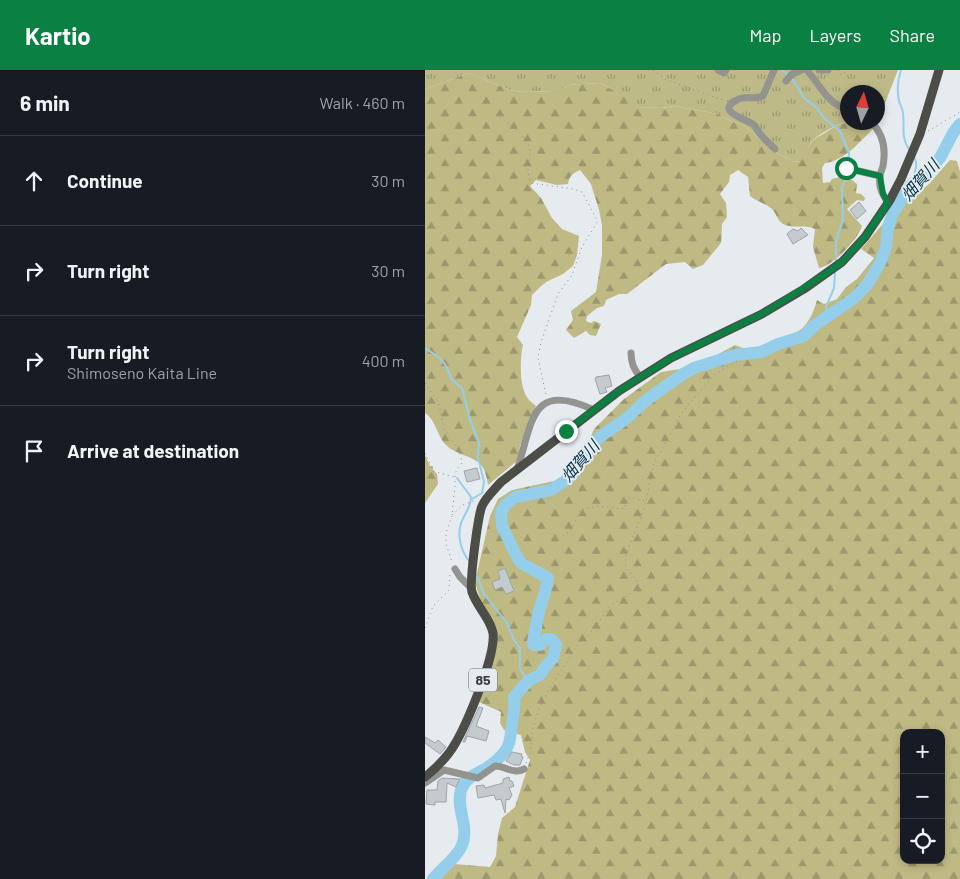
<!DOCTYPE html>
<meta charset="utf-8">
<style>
:root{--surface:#171b24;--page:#242831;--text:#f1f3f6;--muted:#9ea1a6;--line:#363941;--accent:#0b8043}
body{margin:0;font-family:Barlow,"Noto Sans JP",sans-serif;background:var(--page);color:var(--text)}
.controls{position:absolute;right:15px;bottom:15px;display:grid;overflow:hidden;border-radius:10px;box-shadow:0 2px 8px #0003}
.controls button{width:45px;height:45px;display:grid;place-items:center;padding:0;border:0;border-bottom:1px solid var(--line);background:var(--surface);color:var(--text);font:25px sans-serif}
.compass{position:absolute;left:415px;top:15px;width:45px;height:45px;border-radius:50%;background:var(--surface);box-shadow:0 2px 8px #0003;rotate:5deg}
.stop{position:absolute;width:15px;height:15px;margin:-11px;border:4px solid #0b8043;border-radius:50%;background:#fff}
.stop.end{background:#0b8043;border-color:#fff;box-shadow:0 1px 5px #0008}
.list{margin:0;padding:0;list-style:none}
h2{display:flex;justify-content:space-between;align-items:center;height:65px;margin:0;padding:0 20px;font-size:21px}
h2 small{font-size:16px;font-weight:400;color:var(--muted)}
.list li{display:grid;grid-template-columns:32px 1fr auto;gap:15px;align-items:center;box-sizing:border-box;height:90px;padding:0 20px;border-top:1px solid var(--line)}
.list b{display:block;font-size:19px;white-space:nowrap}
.list p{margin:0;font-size:16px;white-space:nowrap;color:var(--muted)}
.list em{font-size:16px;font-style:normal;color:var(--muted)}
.icon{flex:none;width:28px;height:28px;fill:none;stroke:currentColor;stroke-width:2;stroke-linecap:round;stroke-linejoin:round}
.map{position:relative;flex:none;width:535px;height:809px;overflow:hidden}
header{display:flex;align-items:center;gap:30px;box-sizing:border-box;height:70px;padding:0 25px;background:var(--accent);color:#fff}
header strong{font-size:24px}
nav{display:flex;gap:28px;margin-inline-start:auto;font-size:18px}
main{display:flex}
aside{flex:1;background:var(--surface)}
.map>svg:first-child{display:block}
.grass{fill:url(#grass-tufts)}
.forest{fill:url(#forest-firs);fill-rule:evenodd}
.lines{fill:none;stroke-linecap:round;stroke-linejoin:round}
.stream{stroke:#94ceeb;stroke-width:2}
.river{stroke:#94ceeb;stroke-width:12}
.building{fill:#c4cbce;stroke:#9da3a6}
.path{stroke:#898e90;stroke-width:1;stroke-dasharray:1 4;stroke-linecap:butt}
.minor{stroke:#939390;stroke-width:7}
.major{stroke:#4d4d48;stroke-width:9}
.route{stroke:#0b8043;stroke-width:6}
.labels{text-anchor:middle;stroke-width:4;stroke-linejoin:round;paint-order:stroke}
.shield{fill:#e5ebef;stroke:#6c7072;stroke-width:1}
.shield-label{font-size:14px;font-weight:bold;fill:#383b3c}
.water-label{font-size:16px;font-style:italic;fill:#003347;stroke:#e5ebef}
</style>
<header>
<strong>Kartio</strong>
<nav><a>Map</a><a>Layers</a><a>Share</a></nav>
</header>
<main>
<aside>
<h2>6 min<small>Walk · 460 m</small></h2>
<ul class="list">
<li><svg class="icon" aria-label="ahead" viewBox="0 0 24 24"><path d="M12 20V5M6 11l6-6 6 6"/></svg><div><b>Continue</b></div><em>30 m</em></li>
<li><svg class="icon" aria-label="right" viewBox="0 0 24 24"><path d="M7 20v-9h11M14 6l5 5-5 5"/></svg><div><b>Turn right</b></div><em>30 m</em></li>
<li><svg class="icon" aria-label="right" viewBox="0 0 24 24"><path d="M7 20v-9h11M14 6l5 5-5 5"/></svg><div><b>Turn right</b><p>Shimoseno Kaita Line</p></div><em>400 m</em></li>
<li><svg class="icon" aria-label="arrive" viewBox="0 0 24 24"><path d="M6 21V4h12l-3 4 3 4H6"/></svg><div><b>Arrive at destination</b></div></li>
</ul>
</aside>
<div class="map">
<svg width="535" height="809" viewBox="0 0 535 809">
<defs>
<pattern id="grass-tufts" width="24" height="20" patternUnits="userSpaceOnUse" patternTransform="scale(1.25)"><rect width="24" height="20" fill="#beba88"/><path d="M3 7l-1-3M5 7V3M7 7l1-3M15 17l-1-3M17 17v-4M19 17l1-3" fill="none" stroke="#9b9870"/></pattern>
<pattern id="forest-firs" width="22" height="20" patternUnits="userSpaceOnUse" patternTransform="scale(1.25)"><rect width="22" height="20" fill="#bfba84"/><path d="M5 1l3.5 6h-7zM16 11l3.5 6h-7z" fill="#9c986d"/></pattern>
</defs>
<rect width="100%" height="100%" fill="#e5ebef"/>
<path class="grass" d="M0,0h473l-20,51 -1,-29h-30v30c-10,2 -31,13 -37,22 -3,6 -5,12 -9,18l-8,-1 -15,-7 -35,-29 -12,-4 -13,-7 -44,-8 -12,2 -24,-1 -30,-20 -8,-4 -31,2 -10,6 -37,1 -12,-2 -41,-17 -44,16z"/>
<path class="forest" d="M44,3l41,17 12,2 37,-1 10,-6 31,-2 33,18 5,6 24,1 12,-2 44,8 13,7 12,4 35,29 15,7 7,1c5,-6 7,-15 12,-20 3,-4 9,-7 13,-9 18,-13 29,-13 50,-6 -14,13 -30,34 -50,36l-3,5 1,15 7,-1 2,-3c10,-3 17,-3 25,5l-1,9 5,1 4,4 -1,3 -7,-1 -10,9 15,17c-3,12 -29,40 -43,42l-6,-21 2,-18c-10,-5 -22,0 -32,-5 -6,-4 -7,-12 -12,-16 -7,-5 -15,-7 -21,-12l-2,-19 -10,-7 -8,5 -1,7 -9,12 6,9 1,14 -5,7 -1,19 -18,22 -10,4 -8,-7 -19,2 -39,30h-8l-13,6 -2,6 -7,2 -10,8 -1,5 5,2 3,-2 7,3 -5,12 -6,-1 -4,-4 -12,7 -8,-8 7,-10 -2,-9 25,-19 6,-37v-30l-3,-15 -8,-26 -11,-14c-7,3 -11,6 -12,14l-11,1 -21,-5 -6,6 11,12 11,20 10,11 17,7 -2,19 -4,11 -10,8 -17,8 -8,7 -6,6 -1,10 -14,32 6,8c-3,12 -4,42 4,52 2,4 6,6 9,9l-16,40 -2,14 -30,25c-1,-6 -3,-15 -6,-19 -9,-11 -28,-11 -38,-23 -7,-9 -9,-24 -19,-30v-324z
M525,90l7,1 3,11v707h-521l15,-15 36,3 6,-11 2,-22 4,-16 13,-11 15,-47 -5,-8 -4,-17 -17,-5 -4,-7 1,-11 -22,-10 18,-57 -1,-13 -13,-24 -8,-26 15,-66 8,-17 14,-9 42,-9 15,-6 19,-32 6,-14 30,-30 37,-27 19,-3 11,-6h11l33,-18c22,10 32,2 51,-8 4,-3 10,-4 14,-7 8,-5 15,-21 17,-30l7,4 13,-5 9,-12 11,-8 17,-21 -13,-9 29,-33 39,-32zM479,663h37v127h-37z
M0,385l5,11h3v4l4,4 1,10 -13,19z"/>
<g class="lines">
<path class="stream" d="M357,0l6,5
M476,0c-4,11 -4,20 -2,31 1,4 4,8 4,12 2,16 -3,23 7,38
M367,8l12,20 13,10 7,10 16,13 9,22 -1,13
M486,115c1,-10 9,-18 3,-28
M411,193v-23l7,-19 -1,-33 6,-17
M400,248l1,-11 8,-19 1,-16
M0,278l15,10 6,8 6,14 10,8 8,32 9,22 -1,15 6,25 -2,11 -10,6
M32,408l14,19c0,11 -7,17 -10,26 -4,13 0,28 8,38
M51,504l8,20 23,29 7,17 6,8v21l8,12"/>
<path class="river" d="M8,809c17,-20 37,-28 30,-58 -2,-10 -5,-20 -2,-31 4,-12 12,-14 22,-20 9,-5 23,-16 26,-27 2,-6 2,-13 3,-19 2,-10 3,-17 2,-27l14,-16 13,-7 4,-7 8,-9 3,-13 -4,-6h-6l-6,6h-6l-1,-3 6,-31 6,-19 3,-14 -27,-15 -5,-8 -14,-29 -1,-14 5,-8 10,-7 35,-7 14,-9 9,-8 12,-22 15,-15 26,-18 18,-17 38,-27 11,-6 41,-13 26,-3 17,-8 26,-8 11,-11 38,-26 14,-14 13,-22 6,-16 2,-20 5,-14 18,-28 15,-12 14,-15 13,-25 7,-9"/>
</g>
<path class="building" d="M434,132l7,9 -9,8 -7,-9z
M376,158l7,7 -15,9 -6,-10 6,-5 5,2z
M184,305l3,11 -7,2 2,4 -7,2 -5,-15 1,-2z
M52,398l3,11 -13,3 -3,-11z
M80,498l9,23 -8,3 -4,-7 -7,3 -3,-8 8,-3 -2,-8z
M54,637l4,1 -7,18 13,5 -3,10 -19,-5 -2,6h-2z
M0,667l10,6 3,-3 8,7 -6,7 -15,-11z
M87,682l10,2 -1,2 2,1 -3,8h-6l-8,-4z
M84,707l1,4h2l2,5 -5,2 3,7 -3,5 -3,-1 -1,14 -4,-14 -5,1 -2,-5 -16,3 -2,-12 8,-1 1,3 18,-5v-4z
M17,708l18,1 -4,8 -9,-4 -1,19h-11v3l-9,-1 1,-14h10l1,-9z"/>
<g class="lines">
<path class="path" d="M228,0l12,9 60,22
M413,0l2,4 3,1 4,-5
M71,44c11,10 34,22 34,38 0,15 -5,14 1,31l42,6 9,3 14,26 1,4 -15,25 -10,28 -14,19 -17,48 -3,16 8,37
M503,61l32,-19
M0,313l10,14 4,8 5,24 15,21 3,13 -7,10v13l-3,30 -6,17v11l6,18
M0,383l8,18 21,6
M27,445l11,-10 13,-5
M138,466l8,-5 9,-21 18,-4 26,3 4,-12 17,4
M0,558l8,-22 16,-16 1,-16
M101,693l4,-11 3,-24 5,-17 11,-22 22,-33 4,-9 18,-17 18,-25 21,-12 4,-7 1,-5 -11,-13 -1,-11 19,-48 10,-46 27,-49 8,-10 27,-31 21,-12"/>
<path class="minor" d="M293,0l6,3 2,-3
M349,0l-11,26c-8,4 -18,-1 -26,4 -24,12 13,20 17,25 3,3 4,7 7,10 4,5 9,9 14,14
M382,0l19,25 7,7 14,9
M394,0h9
M361,11l6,-7 10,-4
M446,52c13,12 15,27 12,44 -1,4 -3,7 -3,11 -2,10 3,18 8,26
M421,98l34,8
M206,283c0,10 3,16 9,24
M92,400c16,-48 13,-90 77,-60
M30,499l5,8 10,10
M0,713l19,-13 34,8 17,-12c10,0 20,9 29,3"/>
<path class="major" d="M0,707c9,-7 17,-15 24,-24 15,-20 47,-97 44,-120 -3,-15 -16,-26 -21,-41 -3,-9 6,-76 10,-86 4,-9 12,-16 19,-24l118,-91 52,-33 91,-44 42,-25 38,-27 23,-25 25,-37 11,-21 19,-45 19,-64"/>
</g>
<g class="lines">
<path class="route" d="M141,361l53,-40 52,-33 91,-44 59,-37 21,-15 11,-12 12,-13 23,-34 -5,-9 -3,-18 -34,-8"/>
</g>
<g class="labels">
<rect class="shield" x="44" y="598.5" width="28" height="23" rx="4"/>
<g class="shield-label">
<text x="58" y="615">85</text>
</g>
<g class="water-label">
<text transform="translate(495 110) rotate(-49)" y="6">畑賀川</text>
<text transform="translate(155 391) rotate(-49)" y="6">畑賀川</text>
</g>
</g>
</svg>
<div class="controls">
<button>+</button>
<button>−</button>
<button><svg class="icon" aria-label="locate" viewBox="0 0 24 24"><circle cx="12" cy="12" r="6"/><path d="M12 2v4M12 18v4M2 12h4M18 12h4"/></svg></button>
</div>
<svg class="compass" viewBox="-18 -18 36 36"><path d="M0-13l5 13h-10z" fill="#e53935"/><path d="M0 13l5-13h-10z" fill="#9ea1a6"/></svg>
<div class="stop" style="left:421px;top:98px"></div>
<div class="stop end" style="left:141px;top:361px"></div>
</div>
</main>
